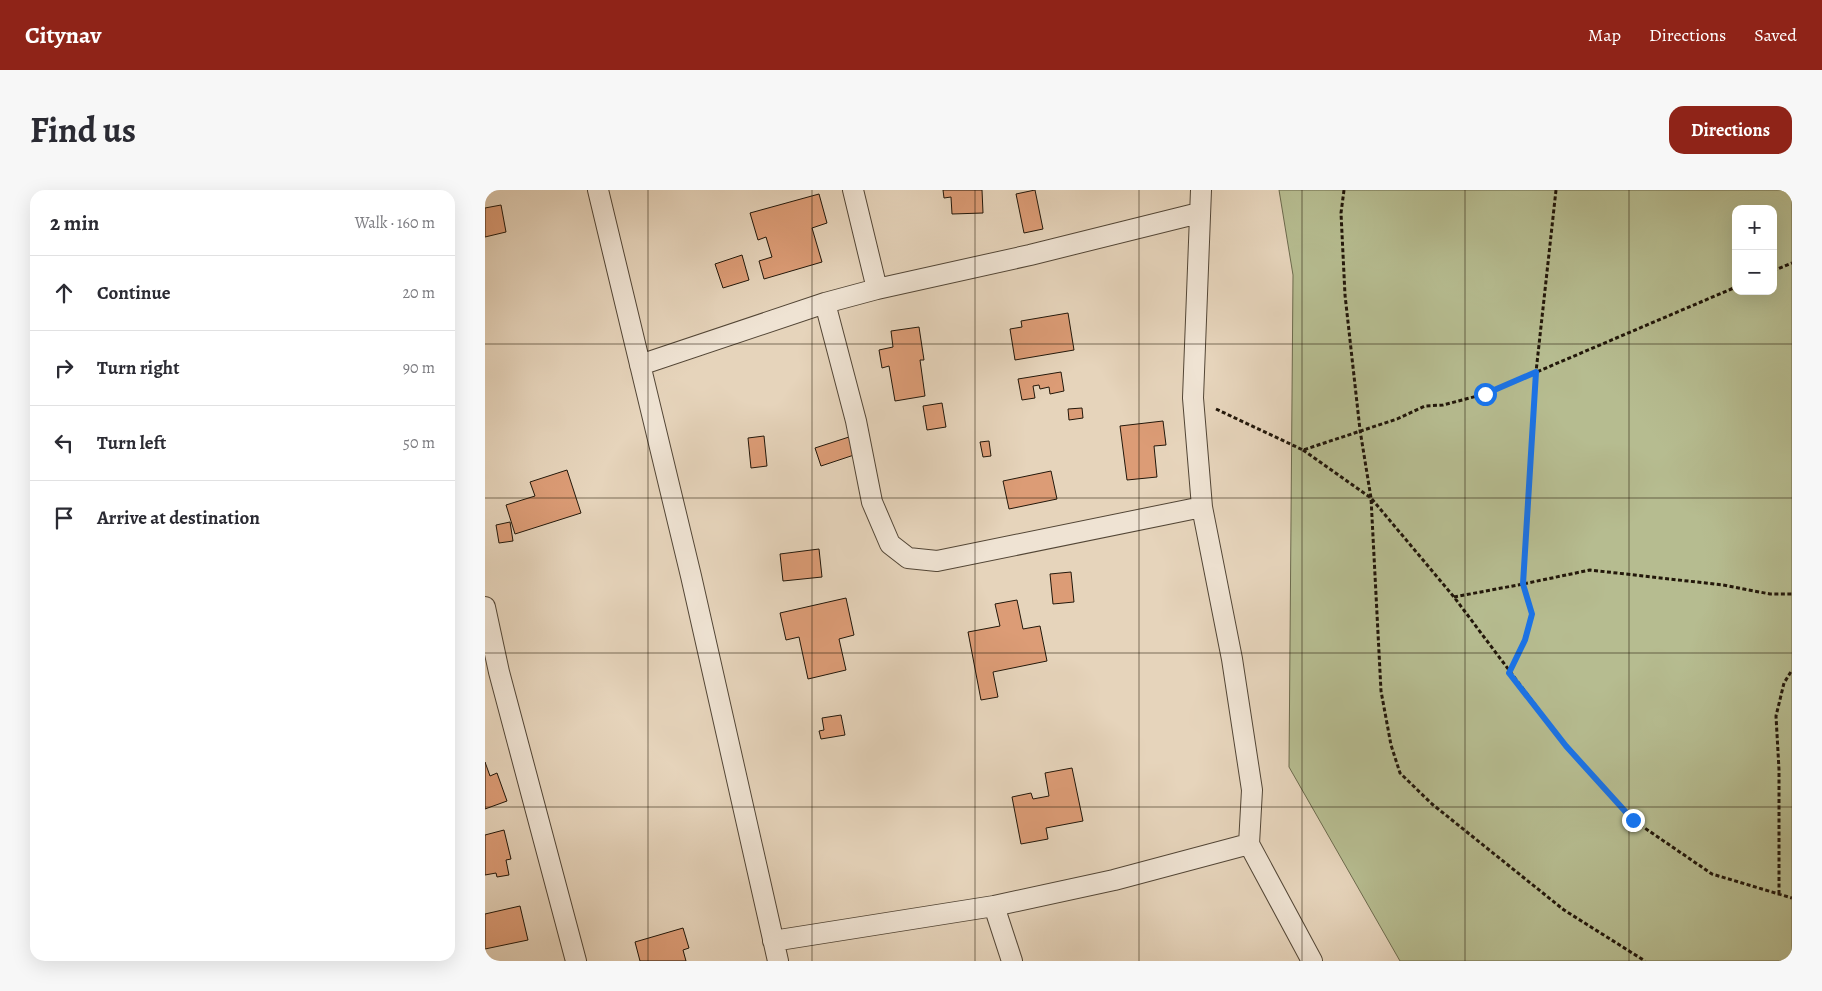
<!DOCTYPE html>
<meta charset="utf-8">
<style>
:root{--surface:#fff;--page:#f7f7f7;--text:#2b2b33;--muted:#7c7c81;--line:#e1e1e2;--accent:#8f2418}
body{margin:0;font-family:Alegreya,serif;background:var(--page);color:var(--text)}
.controls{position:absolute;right:15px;top:15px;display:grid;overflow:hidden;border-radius:10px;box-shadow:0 5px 20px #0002}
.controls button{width:45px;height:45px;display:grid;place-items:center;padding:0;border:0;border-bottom:1px solid var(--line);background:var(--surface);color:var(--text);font:25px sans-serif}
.stop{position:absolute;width:15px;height:15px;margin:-11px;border:4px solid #1a73e8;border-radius:50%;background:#fff}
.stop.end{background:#1a73e8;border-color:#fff;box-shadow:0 1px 5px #0008}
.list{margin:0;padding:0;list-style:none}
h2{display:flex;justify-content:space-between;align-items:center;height:65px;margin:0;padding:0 20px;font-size:21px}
h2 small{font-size:16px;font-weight:400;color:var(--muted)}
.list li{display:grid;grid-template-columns:32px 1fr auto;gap:15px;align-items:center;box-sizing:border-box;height:75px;padding:0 20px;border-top:1px solid var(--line)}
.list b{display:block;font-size:19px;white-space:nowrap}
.list em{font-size:16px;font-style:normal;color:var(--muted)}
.icon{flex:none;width:28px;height:28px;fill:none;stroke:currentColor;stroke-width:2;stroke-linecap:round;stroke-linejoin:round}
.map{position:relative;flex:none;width:1307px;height:771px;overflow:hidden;border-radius:15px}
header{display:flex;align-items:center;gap:30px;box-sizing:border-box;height:70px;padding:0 25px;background:var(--accent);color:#fff}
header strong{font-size:24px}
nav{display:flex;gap:28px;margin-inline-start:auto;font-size:18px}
.intro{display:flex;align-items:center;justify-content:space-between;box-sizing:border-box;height:120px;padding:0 30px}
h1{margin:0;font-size:35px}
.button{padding:12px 22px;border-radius:15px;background:var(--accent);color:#fff;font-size:18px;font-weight:700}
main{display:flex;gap:30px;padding:0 30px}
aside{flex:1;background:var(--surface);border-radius:15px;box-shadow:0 5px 20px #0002}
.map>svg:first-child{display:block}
.green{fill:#b6bc90;stroke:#6c6a4d;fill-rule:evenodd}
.building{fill:#dc9c76;stroke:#22170a}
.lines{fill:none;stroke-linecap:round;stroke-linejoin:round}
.minor-casing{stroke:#534636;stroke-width:22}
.path{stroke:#22170a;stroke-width:3;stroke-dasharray:4 2.5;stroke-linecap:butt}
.minor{stroke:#efe3d3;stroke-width:20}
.route{stroke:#1a73e8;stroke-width:6}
.grid{fill:none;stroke:#22170a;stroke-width:1;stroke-opacity:0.55}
</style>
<header>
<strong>Citynav</strong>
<nav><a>Map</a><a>Directions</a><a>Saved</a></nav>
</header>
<div class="intro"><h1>Find us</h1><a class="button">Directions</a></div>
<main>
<aside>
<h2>2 min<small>Walk · 160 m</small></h2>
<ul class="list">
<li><svg class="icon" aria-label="ahead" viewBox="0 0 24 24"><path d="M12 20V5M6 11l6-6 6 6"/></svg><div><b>Continue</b></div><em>20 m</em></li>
<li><svg class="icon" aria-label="right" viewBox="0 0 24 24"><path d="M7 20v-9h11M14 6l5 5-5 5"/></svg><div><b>Turn right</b></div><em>90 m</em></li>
<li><svg class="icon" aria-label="left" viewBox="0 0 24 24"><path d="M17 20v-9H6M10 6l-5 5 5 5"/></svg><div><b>Turn left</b></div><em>50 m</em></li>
<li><svg class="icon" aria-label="arrive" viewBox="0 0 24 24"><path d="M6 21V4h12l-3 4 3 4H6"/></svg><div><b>Arrive at destination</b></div></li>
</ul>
</aside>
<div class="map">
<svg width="1307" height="771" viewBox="0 0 1307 771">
<rect width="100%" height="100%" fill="#e6d4bb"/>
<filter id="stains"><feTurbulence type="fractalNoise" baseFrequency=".004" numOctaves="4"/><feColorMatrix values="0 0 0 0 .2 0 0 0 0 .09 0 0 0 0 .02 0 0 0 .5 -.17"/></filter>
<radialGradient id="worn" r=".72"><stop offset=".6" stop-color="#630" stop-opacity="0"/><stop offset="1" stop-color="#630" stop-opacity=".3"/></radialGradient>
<path class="green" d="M794,0h513v771h-392l-111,-194 4,-492zM1251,19h37v82h-37z"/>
<path class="building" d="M458,0h39l1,23 -31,1 -1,-17 -7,1z
M550,0l8,39 -19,4 -8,-39z
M334,4l8,29 -15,5 10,34 -58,17 -5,-18 13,-4 -6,-20 -8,3 -8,-27z
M16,15l5,27 -21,5v-29z
M257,65l7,25 -26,8 -8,-24z
M583,123l6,37 -59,10 -5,-31 12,-2 -1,-6z
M434,137l5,33h-4l5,36 -30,5 -6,-35 -7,2 -3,-18 14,-3 -2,-16z
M576,182l3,19 -14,3 -1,-7 -9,2 -1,-4 -6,1 2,12 -13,2 -4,-21z
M457,213l4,24 -19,3 -4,-24z
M597,218l1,10 -14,2 -1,-11z
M678,231l3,24 -12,1 3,31 -30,3 -7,-54z
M279,246l3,30 -16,2 -3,-30z
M364,247l5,18 -33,11 -6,-18z
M504,251l2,15 -8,1 -3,-15z
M82,280l14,43 -66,21 -9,-29 29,-9 -5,-14z
M566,281l6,28 -48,10 -6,-28z
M25,332l3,19 -14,2 -3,-18z
M334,359l3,28 -39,4 -3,-27z
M586,382l3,30 -21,2 -3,-30z
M361,408l8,37 -15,4 7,31 -38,9 -9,-42 -13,3 -6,-27z
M532,410l6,29 17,-3 7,35 -54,11 5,25 -17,3 -13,-68 32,-6 -5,-22z
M356,525l4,20 -24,4 -2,-8 5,-1 -2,-12z
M0,572l5,14 7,-3 10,28 -22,8z
M587,578l11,53 -37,7 2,11 -27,5 -9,-47 19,-4 2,6 16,-3 -4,-23z
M19,640l7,29 -5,1 3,15 -12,2 -1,-4 -11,2v-40z
M35,716l8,34 -43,9v-35z
M198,738l6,20 -6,2 3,11h-46l-5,-19z"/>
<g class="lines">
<defs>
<path id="minor" d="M113,0l93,386 87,385
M368,0l24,99
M716,0l-8,208 9,109 30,152 20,131 -3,54 63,117
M340,113l31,118 16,81 18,42 18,14 29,3 265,-54
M155,175l185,-62 52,-14 153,-34 169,-42
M0,417l14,65 77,289
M509,716l18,55
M288,751l221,-35 120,-26 135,-36"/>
</defs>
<use href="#minor" class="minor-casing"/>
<path class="path" d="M859,0l-3,23 4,82 15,135 11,68 10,193 10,54 9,28 32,31 132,106 81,51
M1071,0l-20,182 -13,212 67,-14 133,15 47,9h22
M1288,81l19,-8
M731,219l87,41 94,-31 28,-13 18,-1 42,-11 251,-107
M818,260l68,48 83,99 112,149 67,74 79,54 80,24
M969,407l69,-13 9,30 -8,26 -15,33
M1294,704v-124l-3,-54 8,-33 8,-13"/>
<use href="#minor" class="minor"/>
</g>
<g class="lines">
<path class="route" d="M1000,204l51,-22 -13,212 9,30 -7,26 -16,33 57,73 67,74"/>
</g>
<path class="grid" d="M163,0v771M327,0v771M490,0v771M654,0v771M817,0v771M980,0v771M1144,0v771M0,154h1307M0,308h1307M0,463h1307M0,617h1307"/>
<rect width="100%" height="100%" filter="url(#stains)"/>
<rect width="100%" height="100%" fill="url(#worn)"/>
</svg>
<div class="controls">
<button>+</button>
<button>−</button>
</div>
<div class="stop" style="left:1000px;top:204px"></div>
<div class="stop end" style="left:1148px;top:630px"></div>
</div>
</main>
